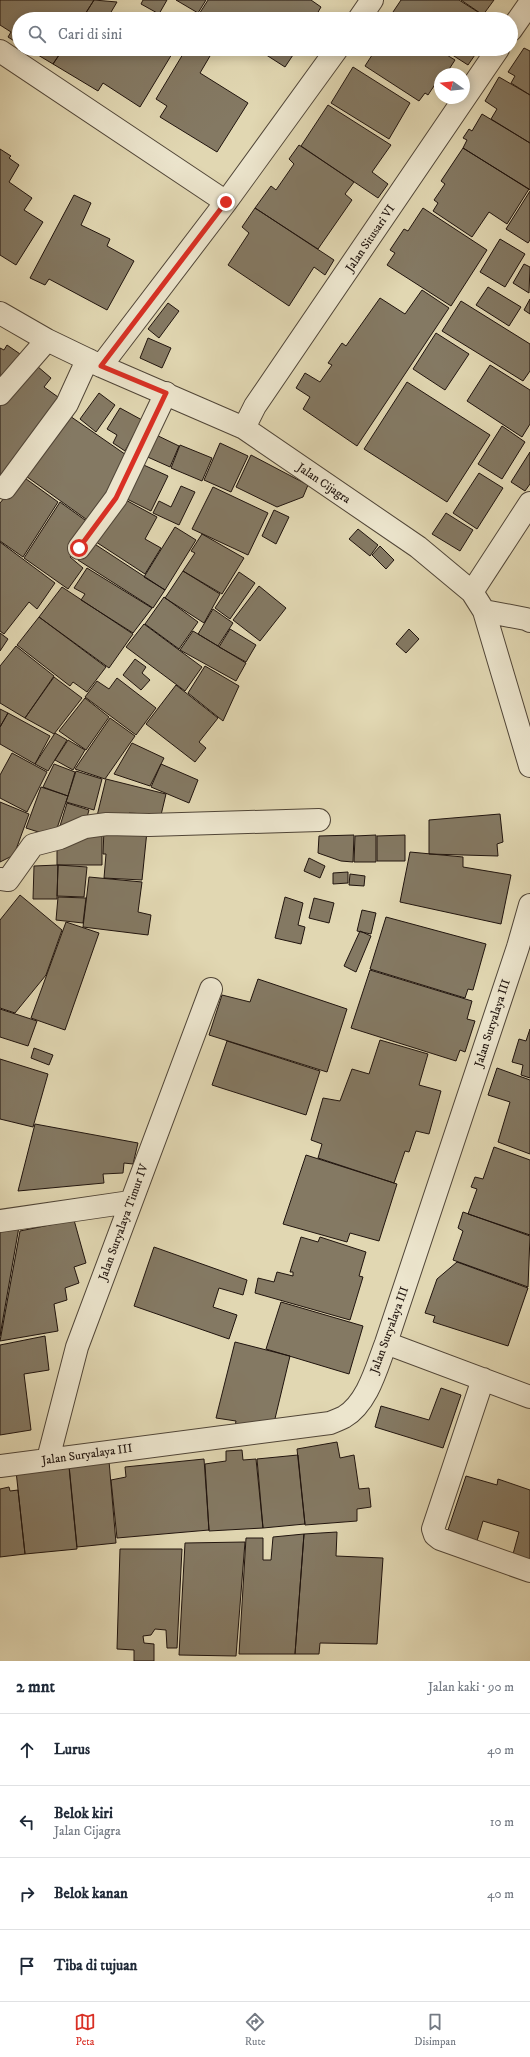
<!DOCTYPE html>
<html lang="id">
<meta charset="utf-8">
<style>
:root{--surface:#fff;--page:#f2f2f3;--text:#1f2937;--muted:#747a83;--line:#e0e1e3;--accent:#d93025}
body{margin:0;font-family:"IM FELL DW Pica",serif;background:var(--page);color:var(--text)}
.compass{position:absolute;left:434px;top:68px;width:36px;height:36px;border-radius:50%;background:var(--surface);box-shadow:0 2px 10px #0003;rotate:285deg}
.stop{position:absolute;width:12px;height:12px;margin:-9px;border:3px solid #d93025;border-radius:50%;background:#fff}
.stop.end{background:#d93025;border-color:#fff;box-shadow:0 1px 4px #0008}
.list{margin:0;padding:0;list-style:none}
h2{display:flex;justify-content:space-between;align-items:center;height:52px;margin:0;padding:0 16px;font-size:17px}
h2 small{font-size:13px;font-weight:400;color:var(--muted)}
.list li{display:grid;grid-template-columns:26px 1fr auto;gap:12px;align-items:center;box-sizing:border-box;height:72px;padding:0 16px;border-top:1px solid var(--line)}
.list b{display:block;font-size:15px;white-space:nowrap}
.list p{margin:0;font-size:13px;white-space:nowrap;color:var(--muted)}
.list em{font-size:13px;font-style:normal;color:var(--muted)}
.icon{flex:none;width:22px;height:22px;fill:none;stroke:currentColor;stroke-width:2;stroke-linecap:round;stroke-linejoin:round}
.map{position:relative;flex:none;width:530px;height:1661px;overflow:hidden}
.search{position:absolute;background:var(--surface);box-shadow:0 2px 10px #0003;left:12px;right:12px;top:12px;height:44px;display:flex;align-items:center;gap:10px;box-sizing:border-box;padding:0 14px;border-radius:22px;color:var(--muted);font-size:15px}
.sheet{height:340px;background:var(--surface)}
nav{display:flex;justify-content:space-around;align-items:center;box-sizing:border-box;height:56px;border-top:1px solid var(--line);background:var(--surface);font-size:11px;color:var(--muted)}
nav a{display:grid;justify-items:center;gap:2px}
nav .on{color:var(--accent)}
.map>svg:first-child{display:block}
.building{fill:#847963;stroke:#20140e}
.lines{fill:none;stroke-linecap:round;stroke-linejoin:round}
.minor-casing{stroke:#504537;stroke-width:24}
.minor{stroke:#ece5cd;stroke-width:22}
.route{stroke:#d93025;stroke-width:5}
.labels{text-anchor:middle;stroke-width:3;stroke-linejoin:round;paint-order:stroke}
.street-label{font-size:12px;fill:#20140e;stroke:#ece5cd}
</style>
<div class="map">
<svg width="530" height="1661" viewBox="0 0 530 1661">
<rect width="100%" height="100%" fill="#e1d7b2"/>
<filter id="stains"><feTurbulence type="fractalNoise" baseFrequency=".005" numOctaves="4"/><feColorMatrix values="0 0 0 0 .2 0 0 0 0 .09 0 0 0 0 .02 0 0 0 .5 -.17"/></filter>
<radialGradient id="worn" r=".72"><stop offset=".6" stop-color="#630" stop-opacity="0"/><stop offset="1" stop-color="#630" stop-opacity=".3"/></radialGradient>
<path class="building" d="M0,0h94l-12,19h-63v25l-11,-7 3,-5 -11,-7z
M94,0l23,2 -10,17h-25z
M143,0h24l-8,14 -18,-10z
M176,0h30l-8,13z
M208,0h103l10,7 -7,12h-73l-11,-6 -4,6h-30z
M401,0h58l30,19h-93l-5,-4z
M461,0h33l-11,15z
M524,48l6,3v44l-19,-12 4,-7 -7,-4z
M28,49h35l-10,15z
M63,49h112l-35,58 -37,-24 -5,8 -45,-27z
M186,49h14l10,7 -10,17 48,30 -31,49 -57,-35 7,-11 -11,-7z
M257,49h40l-12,18z
M370,49h67l18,11 -9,14h-6l-1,11 -3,-2 -8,12 -3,-2 -6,8 -54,-35 9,-14z
M443,49h30l4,3 -9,13z
M353,67l57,36 -21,36 -58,-36z
M499,77l31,18v48l-39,-24 6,-10 -12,-8z
M328,105l63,40 -19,27 16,12 -10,14 -77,-52z
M482,114l48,29v47l-67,-42 4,-8 -4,-2 6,-9 3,2z
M299,145l55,37 -9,12 7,6 -34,49 -63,-41 16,-22 5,4 18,-26 -5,-5z
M463,148l66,41 -22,35 -18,-12 -17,25 -39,-26 5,-8 -4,-3 11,-16 -4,-3z
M0,149l11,7 -2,2 10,7 -10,17 23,16 -8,12 19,12 -27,43 -16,-10z
M530,191v49l-2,3 -22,-14z
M74,195l17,8 -10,22 29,14 -3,7 27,15 -27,49 -58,-31 -4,6 -15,-7z
M255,208l79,52 -9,15 -11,-8 -25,39 -61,-41 21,-32 -7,-6z
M423,208l64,42 -36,56 -64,-41 8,-12 -5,-3 14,-21 4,2z
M500,239l25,15 -20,33 -25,-15z
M524,264l6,3 -1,26 -16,-10z
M488,287l33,20 -12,19 -33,-21z
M422,290l27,18 -92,138 -54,-37 7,-12 -14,-9 9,-15 15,9 12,-17 -4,-2 14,-20 4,3 34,-48 25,16z
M530,299v15l-6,-4z
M461,301l69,43v27l-7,10 -81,-50z
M168,303l11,8 -20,27 -11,-9z
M436,333l33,21 -24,36 -32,-21z
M148,338l23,10 -9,20 -22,-10z
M7,345l16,11 -17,23 -6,-2v-29l4,2z
M30,360l21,18 -7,9 21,15 -65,88v-93z
M490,365l40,25v34l-8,13 -55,-36z
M407,382l83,53 -43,67 -83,-53z
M99,393l16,12 -19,27 -16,-13z
M120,408l22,12 -17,31 -12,-8 4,-8 -10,-6z
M67,414l65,45 -42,63 -67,-48z
M502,426l23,16 -23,37 -24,-15z
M150,432l29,14 -9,21 -29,-13z
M220,443l28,13 -17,36 -27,-12z
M180,445l32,13 -10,23 -31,-13z
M530,452v32l-5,7 -14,-9z
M251,455l57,30 -5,12 -26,10 -41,-20z
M137,462l31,14 -17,35 -30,-15z
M479,473l24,15 -26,41 -24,-16z
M22,476l36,26 -35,55 -23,-16v-38z
M181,486l14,6 -16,33 -26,-12 6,-12 12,6z
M213,487l55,26 -20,42 -56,-26z
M122,498l35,19 -12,22 16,9 -16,26 -55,-36z
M60,502l32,23 -22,32 13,11 -15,21 -44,-31z
M274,510l15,7 -13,27 -14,-8z
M446,513l27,17 -13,21 -28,-17z
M175,527l21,13 -31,50 -21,-13z
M358,529l20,16 -8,11 -21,-17z
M202,534l42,24 -22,36 -39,-23 12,-18 -4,-2z
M90,541l75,49 -12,18 -75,-48z
M0,542l55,41 -18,26 -8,-7 -25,32 -4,-3z
M380,546l14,14 -8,9 -14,-14z
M87,568l65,40 -19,25 -52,-33 4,-6 -11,-6z
M183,571l37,23 -16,29 -39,-25z
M239,572l16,11 -25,36 -15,-11z
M259,586l27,22 -26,33 -27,-21z
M62,587l71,47 -24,34 -70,-51z
M164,597l34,25 -19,27 -34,-25z
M213,609l20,14 -15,23 -20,-12z
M39,617l67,50 -19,25 -14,-10 -3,4 -53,-41z
M144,624l58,43 -17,24 -59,-44z
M230,629l26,16 -10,17 -27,-15z
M409,629l10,10 -13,14 -10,-9z
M193,631l53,32 -10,18 -56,-31z
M0,633l8,6 -8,12z
M16,646l38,30 -29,42 -25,-15v-37z
M135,659l11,8 -4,6 8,7 -9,10 -18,-15z
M205,666l34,20 -16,35 -35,-28z
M54,677l28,21 -28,36 -29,-16z
M117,678l39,30 -20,27 -51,-38 12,-16 12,8z
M176,685l42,33 -19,24 7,6 -11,14 -49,-38z
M85,698l24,19 -23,33 -27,-19z
M0,709l8,4 -8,14z
M8,713l42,23 -15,28 -35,-20v-17z
M110,718l25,18 -30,43 -30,-10z
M55,733l12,7 -19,31 -13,-7z
M68,740l17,10 -12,20 -18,-10z
M132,743l32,15 -14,28 -36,-12z
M12,753l35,19 -20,40 -27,-14v-23z
M54,764l21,8 -7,24 -25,-9z
M161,764l37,16 -9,23 -38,-16z
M76,771l26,8 -8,31 -28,-8z
M106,779l60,15 -5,21 -32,-2 -1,6 -31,-3z
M41,787l27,9 -14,41 -28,-9z
M0,802l29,12 -15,41 -14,7z
M67,803l22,7 -3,11 -26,5z
M500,814l3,28 -6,2 1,12 -69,-2v-34z
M102,829v36h-45v-18z
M104,829l43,2 -5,49 -38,-2 2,-24h-3z
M354,835l-1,27 -12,-1 -23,-8 1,-17z
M376,835v27h-22l1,-26z
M405,835v26h-28v-25z
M410,852l53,5v10l48,8 -10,49 -101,-22z
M309,858l16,8 -5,12 -16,-7z
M58,865l-1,34h-24l1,-33z
M58,865l29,2 -3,30 -27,-1z
M348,872v11l-15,1v-11z
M350,874l15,2 -1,10 -15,-1z
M89,877l53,5 -4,30 13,3 -3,20 -65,-8z
M20,895l42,35 -16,45 -31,38 -15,-5v-88z
M58,897l28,1 -3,25 -27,-3z
M285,897l18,6 -5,22 7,2 -4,17 -26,-6z
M314,898l20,5 -5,20 -20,-5z
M362,910l14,3 -5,21 -14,-3z
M386,917l100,27 -13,46 -5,-1 -3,9 -95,-29z
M66,922l33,11 -34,97 -34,-12z
M360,931l11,5 -15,36 -12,-6z
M370,970l102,31 -5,18 8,2 -10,31 -5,-2 -4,11 -105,-33z
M258,979l89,30 -20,63 -118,-37 13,-40 28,7z
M0,1009l37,12 -9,25 -28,-9z
M530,1029v49l-9,-3 2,-10 -11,-3 7,-23 7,2z
M380,1040l48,14 -9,31 22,6 -12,43 -13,-3 -7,21 -4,-1 -11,32 -76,-25 4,-14 -11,-4 12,-42 17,3 12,-32 17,5z
M227,1041l93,30 -14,44 -94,-30z
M34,1048l19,7 -4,10 -18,-7z
M0,1059l48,15 -15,53 -33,-8z
M497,1068l33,12v74l-32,-12 12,-40 -22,-7z
M35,1124l103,19 -5,21 -9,-1 -1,10 -20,1 1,9 -86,8z
M494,1147l36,13v75l-62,-21 9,-25 -6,-2 4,-10 8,2z
M306,1155l91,29 -18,57 -29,-8 -3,9 -64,-18z
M463,1212l67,24 -2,51 -75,-27 10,-29 -5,-3z
M74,1220l12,43 -12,4 5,16 -14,5 2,12 -13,4 4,27 -58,10 20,-110z
M20,1221l-20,115v-113z
M301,1237l17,5 2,-5 46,15 -7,24 4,1 -13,43 -95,-27 3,-15 16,4 3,-10 16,4v-4h-3z
M154,1247l93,33 -4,15 -24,-7 -6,19 24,8 -8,24 -95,-33z
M457,1262l71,26 -20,58 -75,-24 2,-6 -10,-3 12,-34z
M281,1302l82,24 -14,48 -83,-25z
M45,1336l4,34 -25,4 7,56 -31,5v-90z
M235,1342l55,14 -17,71 -38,-1 1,-5 -20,-3z
M441,1388l20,7 -18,53 -68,-21 6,-21 48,14z
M337,1442l3,16 14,-3 5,34 10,-1 2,19 -14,2v12l-52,4 -8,-76z
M242,1450l1,10 13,-1 7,69 -54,3 -4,-67 21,-3v-10z
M298,1455l7,69 -42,4 -6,-69z
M204,1459l5,71 -92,8 -6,-58 15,-3 -1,-10z
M109,1461l7,82 -39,4 -8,-82z
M69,1467l8,82 -52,5 -9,-83z
M466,1476l31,9 1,-6 32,11v70l-17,-6 6,-22 -36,-11 -7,23 -30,-8z
M9,1487l1,4 8,-1 7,64 -25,3v-68z
M337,1532l-1,24 47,2 -6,86 -57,-1 -1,11h-24l9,-120z
M304,1534l-9,120h-56l7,-116h17v22h8l2,-23z
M245,1542l-9,114 -57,-1 6,-112z
M120,1549h62l-5,99h-10l-1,-18 -11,-1 -4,6 -8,1 1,7 10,1v17h-20v-11l-17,-1z"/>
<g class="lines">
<defs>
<path id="minor" d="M359,19l13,-19
M511,30l19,-27
M0,51l226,151
M0,313l47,27 54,26 143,62 174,119 54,45 12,19 46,155
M101,366l125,-164 111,-153
M0,394l47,-54
M244,428l11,-22 243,-357
M5,488l62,-84 16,-35 6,-9
M79,548l37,-50 50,-105
M472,592l58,-89
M484,611l42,8 4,2
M0,879l8,1 25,-35 27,-7 25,-11 22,-3 42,1 170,-5
M0,1221l130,-19
M386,1343l144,54
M483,1379l-50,150 2,6 5,4 90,32
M48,1459l29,-112 134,-358
M0,1466l330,-43c5,-2 10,-4 14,-6 24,-14 33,-51 42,-74l132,-396 12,-42"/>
</defs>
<use href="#minor" class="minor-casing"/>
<use href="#minor" class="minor"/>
</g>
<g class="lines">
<path class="route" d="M79,548l37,-50 50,-105 -65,-27 125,-164"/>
</g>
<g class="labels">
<g class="street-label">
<text transform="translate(370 238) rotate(-56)" y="4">Jalan Situsari VI</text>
<text transform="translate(324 483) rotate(34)" y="4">Jalan Cijagra</text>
<text transform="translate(492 1023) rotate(-72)" y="4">Jalan Suryalaya III</text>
<text transform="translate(123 1222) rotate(-70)" y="4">Jalan Suryalaya Timur IV</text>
<text transform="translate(389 1330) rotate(-70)" y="4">Jalan Suryalaya III</text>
<text transform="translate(87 1454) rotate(-8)" y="4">Jalan Suryalaya III</text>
</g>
</g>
<rect width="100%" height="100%" filter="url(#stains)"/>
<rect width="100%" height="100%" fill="url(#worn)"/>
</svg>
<svg class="compass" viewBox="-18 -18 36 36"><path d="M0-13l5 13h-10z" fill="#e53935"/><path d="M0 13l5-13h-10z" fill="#747a83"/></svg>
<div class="stop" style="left:79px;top:548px"></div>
<div class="stop end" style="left:226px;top:202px"></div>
<div class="search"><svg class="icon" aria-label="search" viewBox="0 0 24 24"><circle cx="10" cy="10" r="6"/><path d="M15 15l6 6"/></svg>Cari di sini</div>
</div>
<section class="sheet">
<h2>2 mnt<small>Jalan kaki · 90 m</small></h2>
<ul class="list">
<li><svg class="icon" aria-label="ahead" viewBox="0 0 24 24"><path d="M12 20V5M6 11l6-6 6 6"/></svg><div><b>Lurus</b></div><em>40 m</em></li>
<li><svg class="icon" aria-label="left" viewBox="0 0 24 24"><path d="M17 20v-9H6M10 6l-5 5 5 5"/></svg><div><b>Belok kiri</b><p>Jalan Cijagra</p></div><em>10 m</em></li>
<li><svg class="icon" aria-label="right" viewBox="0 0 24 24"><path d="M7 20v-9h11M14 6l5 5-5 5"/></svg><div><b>Belok kanan</b></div><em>40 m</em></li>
<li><svg class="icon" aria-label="arrive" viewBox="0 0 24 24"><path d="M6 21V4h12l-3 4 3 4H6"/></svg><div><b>Tiba di tujuan</b></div></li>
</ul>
</section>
<nav>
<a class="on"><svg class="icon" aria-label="map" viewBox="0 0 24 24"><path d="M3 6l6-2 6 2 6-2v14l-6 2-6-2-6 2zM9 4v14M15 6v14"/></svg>Peta</a>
<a><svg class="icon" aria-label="directions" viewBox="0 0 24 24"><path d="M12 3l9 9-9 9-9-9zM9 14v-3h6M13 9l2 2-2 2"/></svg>Rute</a>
<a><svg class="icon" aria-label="saved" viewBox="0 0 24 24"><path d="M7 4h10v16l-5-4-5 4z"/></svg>Disimpan</a>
</nav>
